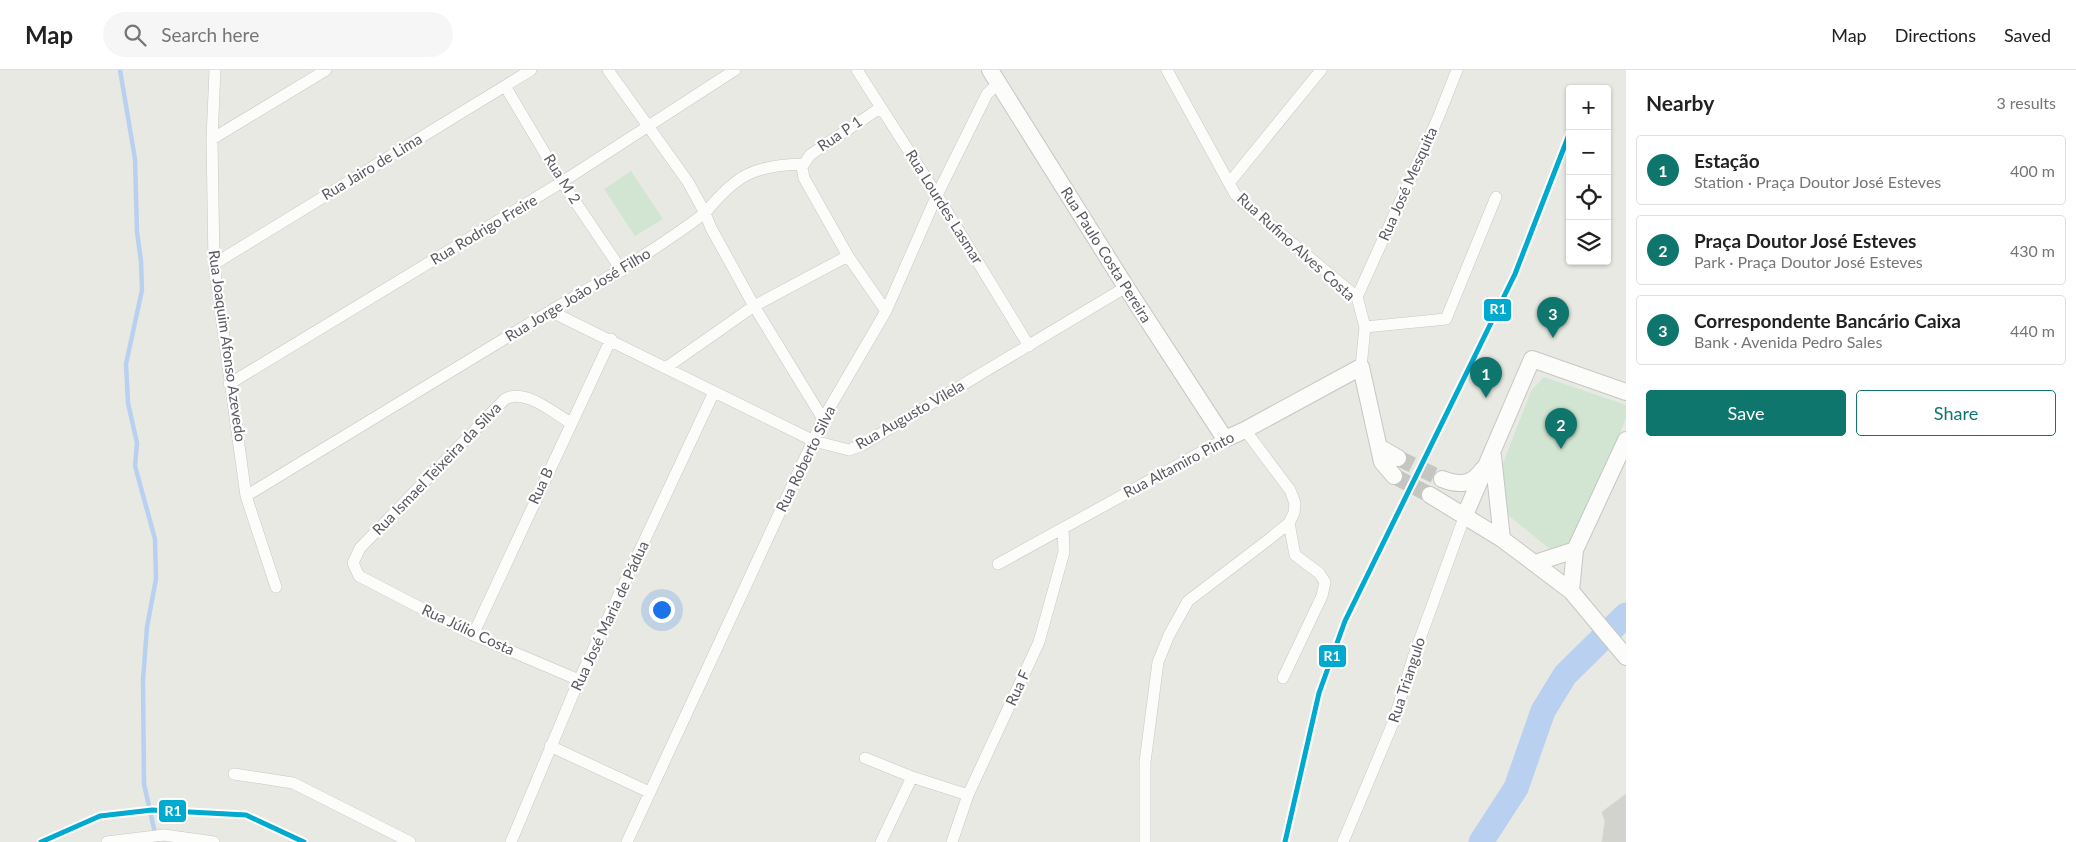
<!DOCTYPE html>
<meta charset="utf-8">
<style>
:root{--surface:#fff;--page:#f6f6f6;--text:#222;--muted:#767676;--line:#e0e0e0;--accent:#0f766e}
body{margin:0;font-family:Lato,sans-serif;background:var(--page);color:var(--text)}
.controls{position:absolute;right:15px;top:15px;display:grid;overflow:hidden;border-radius:5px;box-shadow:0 1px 4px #0004}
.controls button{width:45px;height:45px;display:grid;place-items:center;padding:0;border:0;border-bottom:1px solid var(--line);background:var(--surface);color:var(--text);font:25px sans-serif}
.you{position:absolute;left:661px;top:539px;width:18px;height:18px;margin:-12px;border:4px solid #fff;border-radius:50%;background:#1a73e8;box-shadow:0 0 0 8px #1a73e833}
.badge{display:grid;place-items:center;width:32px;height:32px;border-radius:50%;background:var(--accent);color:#fff;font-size:16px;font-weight:700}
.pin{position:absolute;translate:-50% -41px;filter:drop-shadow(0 1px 2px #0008)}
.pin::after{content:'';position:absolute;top:26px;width:18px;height:15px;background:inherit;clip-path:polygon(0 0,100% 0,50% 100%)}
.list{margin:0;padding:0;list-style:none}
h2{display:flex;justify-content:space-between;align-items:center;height:65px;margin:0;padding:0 20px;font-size:21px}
h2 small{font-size:16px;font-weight:400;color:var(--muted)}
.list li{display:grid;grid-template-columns:32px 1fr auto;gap:15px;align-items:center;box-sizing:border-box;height:70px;margin:0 10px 10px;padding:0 10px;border:1px solid var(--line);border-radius:5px}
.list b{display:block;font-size:19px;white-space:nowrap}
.list p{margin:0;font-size:16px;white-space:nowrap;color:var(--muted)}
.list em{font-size:16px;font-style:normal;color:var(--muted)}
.actions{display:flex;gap:10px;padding:15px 20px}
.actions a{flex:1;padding:11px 0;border:1px solid var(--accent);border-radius:5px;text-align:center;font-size:18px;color:var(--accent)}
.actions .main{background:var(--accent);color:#fff}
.icon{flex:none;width:28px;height:28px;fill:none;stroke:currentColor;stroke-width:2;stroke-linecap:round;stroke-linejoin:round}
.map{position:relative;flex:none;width:1626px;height:772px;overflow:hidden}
header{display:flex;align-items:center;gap:30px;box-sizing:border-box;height:70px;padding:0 25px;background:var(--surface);border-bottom:1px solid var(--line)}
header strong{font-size:24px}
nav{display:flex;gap:28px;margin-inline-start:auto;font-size:18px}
.search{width:350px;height:45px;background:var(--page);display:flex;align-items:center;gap:12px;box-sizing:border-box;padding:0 18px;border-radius:28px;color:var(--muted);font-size:19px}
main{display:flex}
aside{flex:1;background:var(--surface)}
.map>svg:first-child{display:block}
.green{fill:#d2e5d2}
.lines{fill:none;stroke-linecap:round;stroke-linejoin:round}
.stream{stroke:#b9d0f1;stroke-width:4.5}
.river{stroke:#b9d0f1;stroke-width:25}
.building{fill:#d2d2ce;stroke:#d8d7d2}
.secondary-tunnel{stroke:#c5c6c2;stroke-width:16;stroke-dasharray:16 8;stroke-linecap:butt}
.street-casing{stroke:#c7c7c6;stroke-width:12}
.secondary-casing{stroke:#c6c6c4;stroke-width:18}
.street{stroke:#fcfcfb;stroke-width:11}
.secondary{stroke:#fcfcfb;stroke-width:16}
.rail-1-casing{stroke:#fff;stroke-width:9}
.rail-1{stroke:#00a9ce;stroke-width:5}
.labels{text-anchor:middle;stroke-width:4.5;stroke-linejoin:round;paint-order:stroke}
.street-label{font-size:15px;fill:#595b60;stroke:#fff}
.line-badge{stroke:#fff;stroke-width:2}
.badge-label{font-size:14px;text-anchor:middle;font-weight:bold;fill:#fff}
</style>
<header>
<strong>Map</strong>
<div class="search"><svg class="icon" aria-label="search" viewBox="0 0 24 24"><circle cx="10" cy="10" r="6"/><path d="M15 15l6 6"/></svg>Search here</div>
<nav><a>Map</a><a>Directions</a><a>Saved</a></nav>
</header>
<main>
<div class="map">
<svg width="1626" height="772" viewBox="0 0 1626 772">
<rect width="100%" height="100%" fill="#e9e9e3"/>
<path class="green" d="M631,101l32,48 -28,17 -31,-47z
M1544,307l82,28v13l-50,122 -25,10 -48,-39 -6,-32 34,-88z"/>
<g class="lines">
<path class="stream" d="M120,0l15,89 2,73 4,29 1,29 -16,74 2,39 9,40 -2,23 20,73 1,40 -9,48 -4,53 1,104 13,58"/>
<path class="river" d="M1481,772l35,-54 27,-77 22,-36 61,-60"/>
</g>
<path class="building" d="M1626,724v48h-24l3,-21 -3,-9z"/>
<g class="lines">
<path class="secondary-tunnel" d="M1398,388l44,21
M1394,406l36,19"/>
<defs>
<path id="street" d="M215,0l-3,69 2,125 32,232 30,91
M608,0l80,112 17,31c31,-38 49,-48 98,-49
M857,0l80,125 92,151
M1167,0l68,124 10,10 112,93 8,30 -4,40
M505,16l57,96 60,89
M880,38l-70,47 -8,12 2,11 44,78 38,55
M212,69l114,-69
M1229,113l92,-113
M214,194l317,-194
M1357,227l81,-179 19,-48
M550,241l264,130 35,9 13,-5 264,-158
M1365,257l81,-8 50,-122
M667,297l87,-61 94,-50
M229,314l333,-202 173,-112
M571,353c-19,-11 -46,-35 -66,-24l-145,149 -7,15 6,13 114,59 106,45
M246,426c95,-58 190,-116 286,-174 58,-35 118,-67 173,-109l6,15 43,78 69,113
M998,494l227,-125
M473,565l138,-296
M1283,608l39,-82 3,-14 -6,-9 -24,-18 -6,-32
M550,676l99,46
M865,688l47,19 56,18
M234,704l59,9 117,59
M107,772l57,-7 50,7
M511,772l68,-162 135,-288
M627,772l196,-423 63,-108 51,-116 50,-101 11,-11
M881,772l31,-65
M952,772l16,-47 71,-153 25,-90 -1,-24
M1145,772v-80l13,-100 11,-27 19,-34 80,-61 21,-17 5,-10 1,-10 -5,-13 -45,-60
M1343,772l50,-119 20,-65 52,-143"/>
<path id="secondary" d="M990,0l136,217 99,152 20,-9 116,-63 21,95 12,14
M1379,377l19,11
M1493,386l9,83
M1442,409c18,7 30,6 41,-10
M1430,425l72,44 69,52 55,66
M1465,445l67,-156 94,33
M1535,493l40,-13
M1571,521l4,-41 51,-110"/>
</defs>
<use href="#street" class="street-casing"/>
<use href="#secondary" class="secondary-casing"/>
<use href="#street" class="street"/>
<use href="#secondary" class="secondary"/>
<defs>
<path id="rail-1" d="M41,772l59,-26 52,-6 94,5 58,27
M1285,772l34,-149 26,-72 170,-347 55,-142"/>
</defs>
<use href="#rail-1" class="rail-1-casing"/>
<use href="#rail-1" class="rail-1"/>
</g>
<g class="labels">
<g class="street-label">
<text transform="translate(840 64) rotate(-34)" y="5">Rua P 1</text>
<text transform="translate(372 97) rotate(-31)" y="5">Rua Jairo de Lima</text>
<text transform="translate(562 109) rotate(58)" y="5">Rua M 2</text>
<text transform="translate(1408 114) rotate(-66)" y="5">Rua José Mesquita</text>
<text transform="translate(944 137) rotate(58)" y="5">Rua Lourdes Lasmar</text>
<text transform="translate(484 160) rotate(-31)" y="5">Rua Rodrigo Freire</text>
<text transform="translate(1296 177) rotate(42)" y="5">Rua Rufino Alves Costa</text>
<text transform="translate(1106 185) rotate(58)" y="5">Rua Paulo Costa Pereira</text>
<text transform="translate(578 225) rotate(-31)" y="5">Rua Jorge João José Filho</text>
<text transform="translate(227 276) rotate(82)" y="5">Rua Joaquim Afonso Azevedo</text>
<text transform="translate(910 345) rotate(-30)" y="5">Rua Augusto Vilela</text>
<text transform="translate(806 389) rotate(-64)" y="5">Rua Roberto Silva</text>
<text transform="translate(1179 395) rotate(-28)" y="5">Rua Altamiro Pinto</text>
<text transform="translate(437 399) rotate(-46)" y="5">Rua Ismael Teixeira da Silva</text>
<text transform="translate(541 416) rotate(-65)" y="5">Rua B</text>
<text transform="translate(610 546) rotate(-65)" y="5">Rua José Maria de Pádua</text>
<text transform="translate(468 560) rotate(25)" y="5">Rua Júlio Costa</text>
<text transform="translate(1407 610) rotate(-72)" y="5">Rua Triangulo</text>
<text transform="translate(1018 618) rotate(-65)" y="5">Rua F</text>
</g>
</g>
<g class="line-badge">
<rect x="1483" y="228" width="29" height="24" rx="5" fill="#00a9ce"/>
<rect x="1318" y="574" width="29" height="24" rx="5" fill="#00a9ce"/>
<rect x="158" y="729" width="29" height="24" rx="5" fill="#00a9ce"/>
</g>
<g class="badge-label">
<text x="1498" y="244">R1</text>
<text x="1332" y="591">R1</text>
<text x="173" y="746">R1</text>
</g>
</svg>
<div class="controls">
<button>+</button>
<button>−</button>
<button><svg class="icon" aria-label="locate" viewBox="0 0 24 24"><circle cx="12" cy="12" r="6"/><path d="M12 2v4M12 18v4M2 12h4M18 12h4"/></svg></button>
<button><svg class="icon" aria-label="layers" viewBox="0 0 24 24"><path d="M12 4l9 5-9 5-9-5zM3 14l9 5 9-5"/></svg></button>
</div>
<div class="you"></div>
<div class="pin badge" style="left:1486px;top:328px">1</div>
<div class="pin badge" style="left:1561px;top:379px">2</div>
<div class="pin badge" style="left:1553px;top:268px">3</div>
</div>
<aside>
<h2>Nearby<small>3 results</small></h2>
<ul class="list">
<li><span class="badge">1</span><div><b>Estação</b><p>Station · Praça Doutor José Esteves</p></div><em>400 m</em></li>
<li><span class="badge">2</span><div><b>Praça Doutor José Esteves</b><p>Park · Praça Doutor José Esteves</p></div><em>430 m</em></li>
<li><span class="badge">3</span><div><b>Correspondente Bancário Caixa</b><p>Bank · Avenida Pedro Sales</p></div><em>440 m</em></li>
</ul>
<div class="actions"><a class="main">Save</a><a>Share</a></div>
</aside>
</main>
